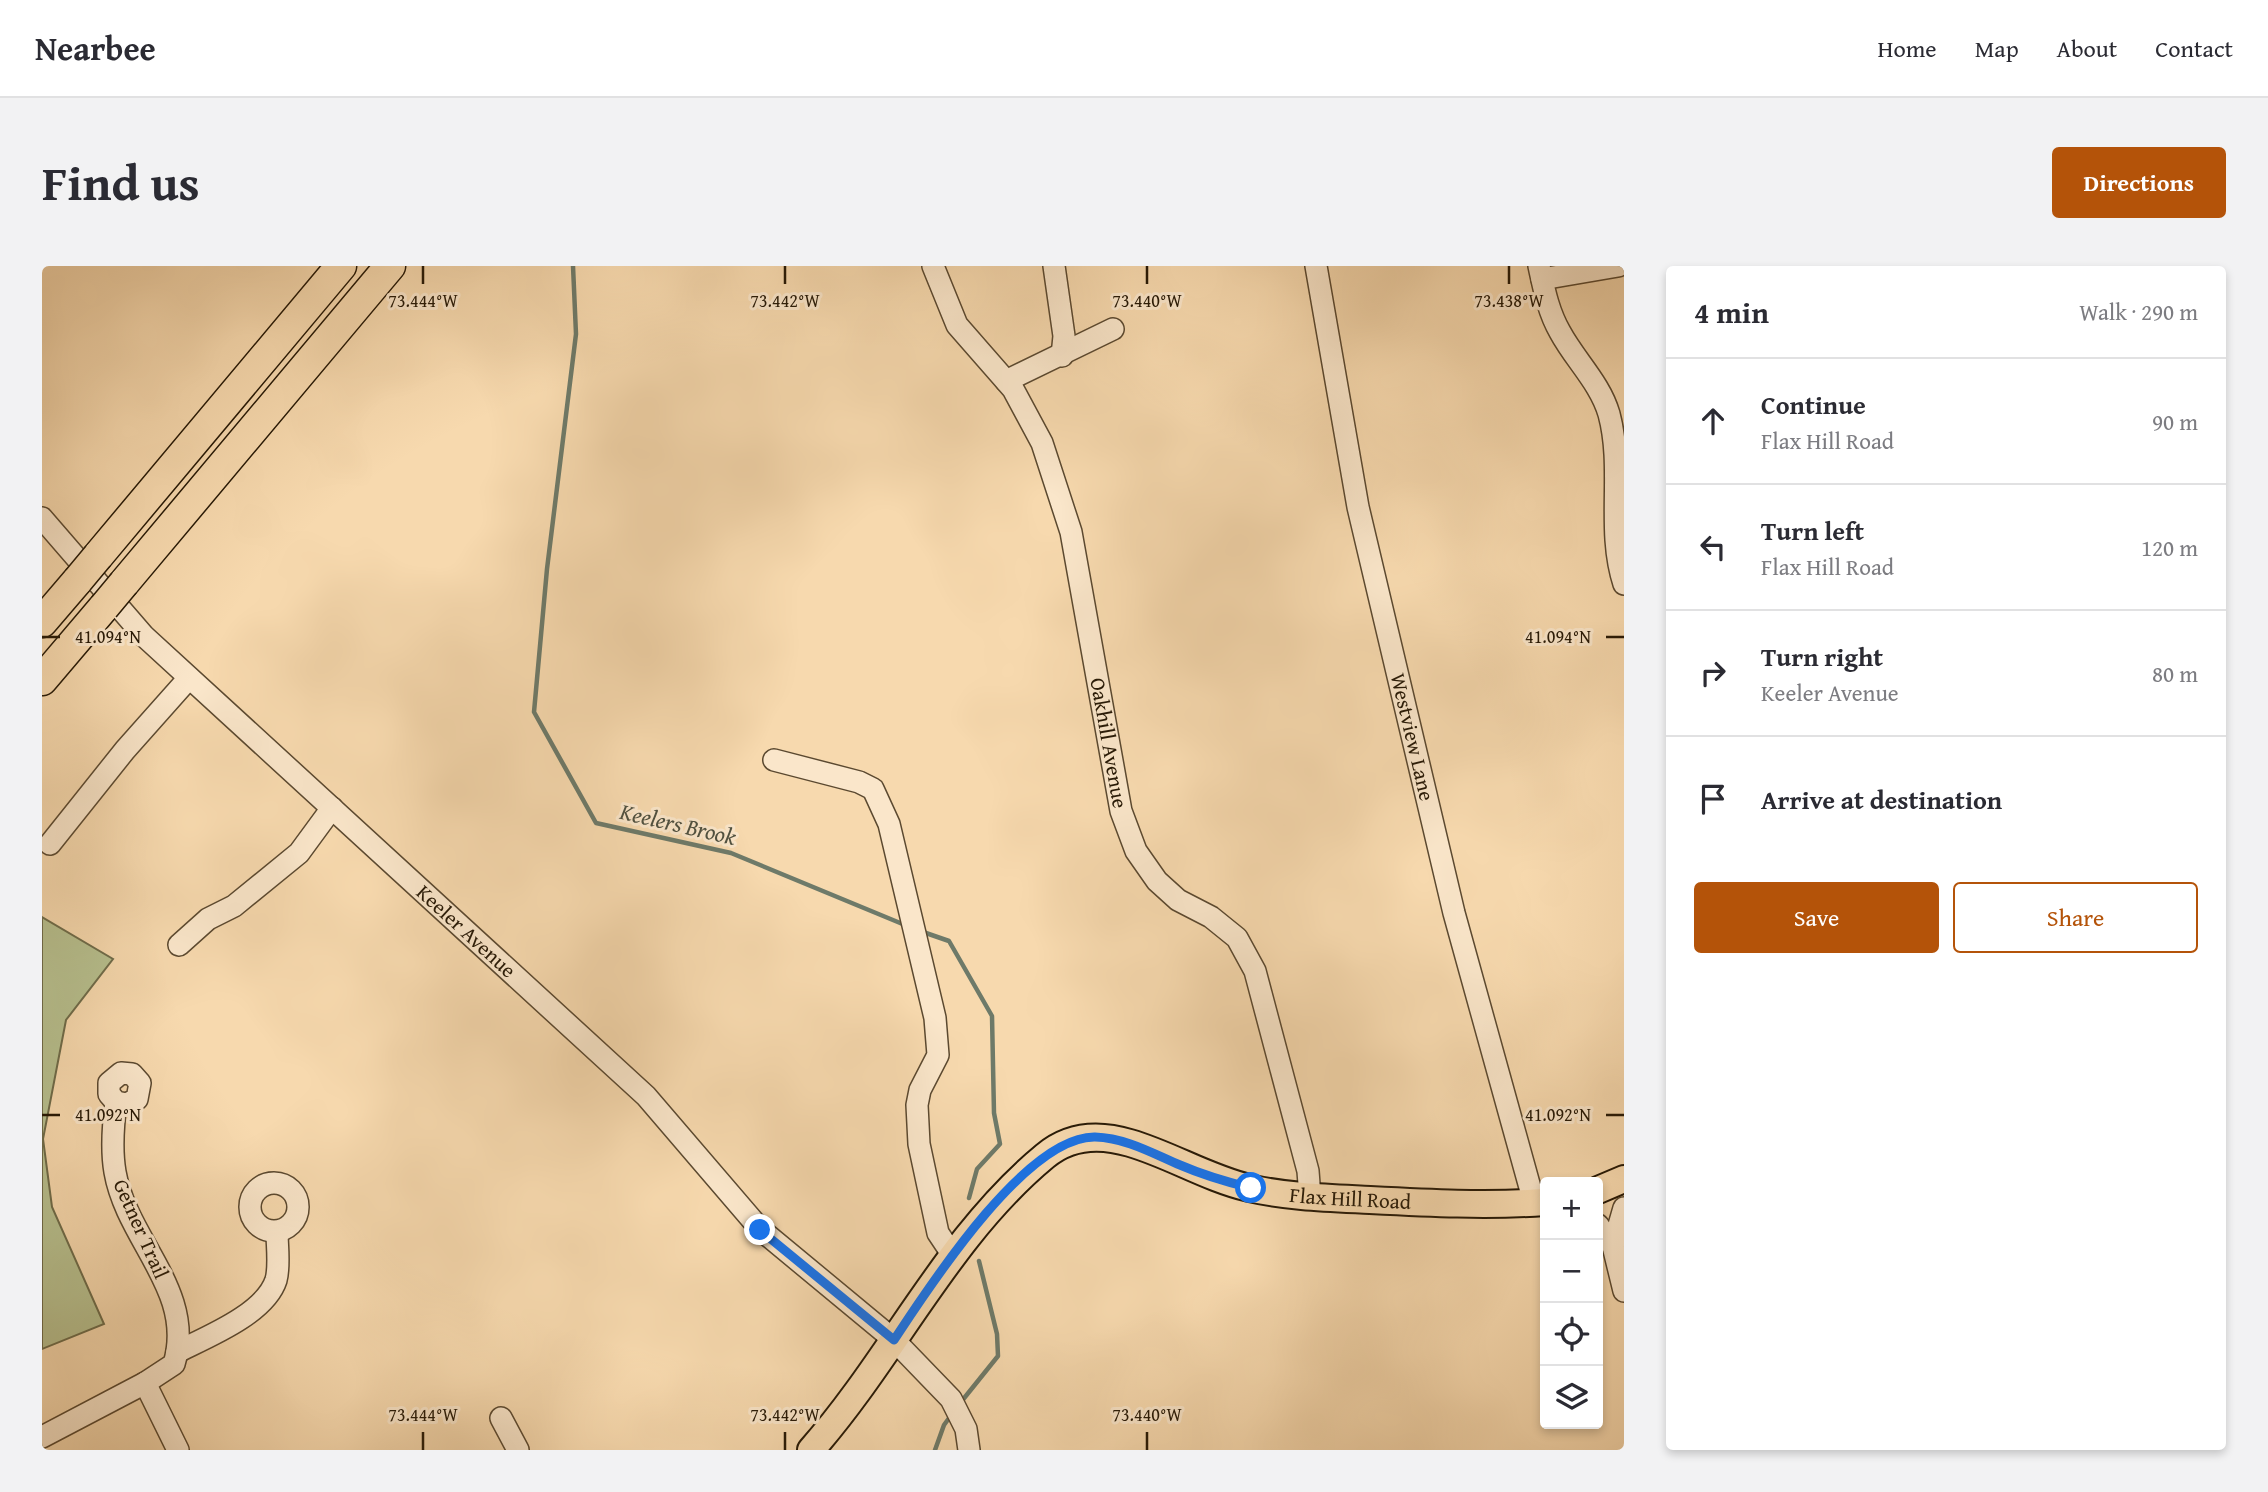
<!DOCTYPE html>
<meta charset="utf-8">
<style>
:root{--surface:#fff;--page:#f2f2f3;--text:#2b2b33;--muted:#7c7c81;--line:#e1e1e2;--accent:#b45309}
body{margin:0;font-family:"Gentium Book Plus",serif;background:var(--page);color:var(--text)}
.controls{position:absolute;right:21px;bottom:21px;display:grid;overflow:hidden;border-radius:7px;box-shadow:0 4px 10px #0003}
.controls button{width:63px;height:63px;display:grid;place-items:center;padding:0;border:0;border-bottom:2px solid var(--line);background:var(--surface);color:var(--text);font:35px sans-serif}
.stop{position:absolute;width:21px;height:21px;margin:-16px;border:5px solid #1a73e8;border-radius:50%;background:#fff}
.stop.end{background:#1a73e8;border-color:#fff;box-shadow:0 2px 7px #0008}
.list{margin:0;padding:0;list-style:none}
h2{display:flex;justify-content:space-between;align-items:center;height:91px;margin:0;padding:0 28px;font-size:30px}
h2 small{font-size:23px;font-weight:400;color:var(--muted)}
.list li{display:grid;grid-template-columns:46px 1fr auto;gap:21px;align-items:center;box-sizing:border-box;height:126px;padding:0 28px;border-top:2px solid var(--line)}
.list b{display:block;font-size:26px;white-space:nowrap}
.list p{margin:0;font-size:23px;white-space:nowrap;color:var(--muted)}
.list em{font-size:23px;font-style:normal;color:var(--muted)}
.actions{display:flex;gap:14px;padding:21px 28px}
.actions a{flex:1;padding:16px 0;border:2px solid var(--accent);border-radius:7px;text-align:center;font-size:24px;color:var(--accent)}
.actions .main{background:var(--accent);color:#fff}
.icon{flex:none;width:38px;height:38px;fill:none;stroke:currentColor;stroke-width:2;stroke-linecap:round;stroke-linejoin:round}
.map{position:relative;flex:none;width:1582px;height:1184px;overflow:hidden;border-radius:7px}
header{display:flex;align-items:center;gap:42px;box-sizing:border-box;height:98px;padding:0 35px;background:var(--surface);border-bottom:2px solid var(--line)}
header strong{font-size:33px}
nav{display:flex;gap:38px;margin-inline-start:auto;font-size:24px}
.intro{display:flex;align-items:center;justify-content:space-between;box-sizing:border-box;height:168px;padding:0 42px}
h1{margin:0;font-size:49px}
.button{padding:18px 32px;border-radius:7px;background:var(--accent);color:#fff;font-size:24px;font-weight:700}
main{display:flex;gap:42px;padding:0 42px}
aside{flex:1;background:var(--surface);border-radius:7px;box-shadow:0 4px 10px #0003}
.map>svg:first-child{display:block}
.green{fill:#b7c08f;stroke:#6f6c4a;stroke-width:2}
.lines{fill:none;stroke-linecap:round;stroke-linejoin:round}
.stream{stroke:#6e7a69;stroke-width:4.5}
.minor-casing{stroke:#5b4930;stroke-width:24}
.major-casing{stroke:#271906;stroke-width:30}
.highway-casing{stroke:#271906;stroke-width:33}
.minor{stroke:#fae6ca;stroke-width:21}
.major{stroke:#f7d9ae;stroke-width:26}
.highway{stroke:#f7d9ae;stroke-width:30}
.highway-bridge-casing{stroke:#271906;stroke-width:33;stroke-linecap:butt}
.highway-bridge{stroke:#f7d9ae;stroke-width:30}
.route{stroke:#1a73e8;stroke-width:9}
.ticks{fill:none;stroke:#271906;stroke-width:2.5}
.labels{text-anchor:middle;stroke-width:6;stroke-linejoin:round;paint-order:stroke}
.street-label{font-size:21px;fill:#271906;stroke:#fae6ca}
.water-label{font-size:23px;font-style:italic;fill:#505140;stroke:#fae6ca}
.ticks-label{font-size:18px;text-anchor:middle;fill:#271906;stroke:#fae6ca;stroke-width:6;stroke-linejoin:round;paint-order:stroke}
</style>
<header>
<strong>Nearbee</strong>
<nav><a>Home</a><a>Map</a><a>About</a><a>Contact</a></nav>
</header>
<div class="intro"><h1>Find us</h1><a class="button">Directions</a></div>
<main>
<div class="map">
<svg width="1582" height="1184" viewBox="0 0 1582 1184">
<rect width="100%" height="100%" fill="#f7d9ae"/>
<filter id="stains"><feTurbulence type="fractalNoise" baseFrequency=".00286" numOctaves="4"/><feColorMatrix values="0 0 0 0 .2 0 0 0 0 .09 0 0 0 0 .02 0 0 0 .5 -.17"/></filter>
<radialGradient id="worn" r=".72"><stop offset=".6" stop-color="#630" stop-opacity="0"/><stop offset="1" stop-color="#630" stop-opacity=".3"/></radialGradient>
<path class="green" d="M0,651l71,42 -47,61 -23,119 9,68 52,117 -62,25z"/>
<g class="lines">
<path class="stream" d="M531,0l3,68 -29,235 -13,143 62,111 135,30 174,72
M881,666l26,9 43,75 2,97 6,31 -23,25 -8,29
M919,1136l37,-46 -1,-22 -18,-73
M893,1184l9,-25 8,-11"/>
<defs>
<g id="minor">
<path id="s1" d="M891,0l24,59 56,64 29,54 29,89 50,279 15,40 21,30 21,19 33,17 26,21 18,33 53,200 2,26"/>
<path d="M1012,0l10,70 -2,20"/>
<path id="s2" d="M1274,0l42,241 96,406 80,289"/>
<path d="M1497,0c5,23 9,45 21,66 15,28 40,51 49,82 15,56 -3,115 15,170"/>
<path d="M1500,13l76,-13"/>
<path d="M964,115l107,-52"/>
<path id="s3" d="M0,252l102,118 502,460 114,133 134,111 57,59 15,30 3,21"/>
<path d="M732,494l85,22 14,7 16,35 46,194 3,37 -18,35 -3,15 2,39 19,89 14,21"/>
<path d="M8,578l75,-94 64,-72"/>
<path d="M137,679l29,-26 26,-13 65,-53 33,-45"/>
<circle cx="232" cy="941" r="24"/>
<path d="M1556,959l15,21 11,45"/>
<path d="M1571,980l11,-38"/>
<path d="M135,1086c30,-15 88,-38 99,-72 4,-14 1,-34 1,-48"/>
<path d="M103,1117l33,67"/>
<path d="M459,1152l17,32"/>
<path d="M0,1171l103,-54 29,-19c22,-73 -47,-123 -59,-192 -4,-23 -2,-47 1,-70l-7,-8v-11l12,-10 11,1 8,9 -3,16 -10,5 -11,-2"/>
</g>
<g id="major">
<path d="M1556,924l26,-11"/>
<path id="s4" d="M769,1184c83,-94 136,-213 234,-294 25,-21 55,-22 85,-13 41,12 77,35 119,45 39,9 81,10 121,12 58,3 117,6 175,2"/>
</g>
<path id="highway" d="M56,290l243,-290
M82,317l266,-317
M0,356l36,-42
M0,414l62,-73"/>
</defs>
<use href="#minor" class="minor-casing"/>
<use href="#major" class="major-casing"/>
<use href="#highway" class="highway-casing"/>
<use href="#minor" class="minor"/>
<use href="#major" class="major"/>
<use href="#highway" class="highway"/>
<defs>
<path id="highway-bridge" d="M36,314l20,-24
M62,341l20,-24"/>
</defs>
<use href="#highway-bridge" class="highway-bridge-casing"/>
<use href="#highway-bridge" class="highway-bridge"/>
</g>
<g class="lines">
<path class="route" d="M718,964l134,110c35,-53 132,-204 201,-203 31,1 57,16 85,28 23,10 47,17 71,23"/>
</g>
<path class="ticks" d="M381,0v18M743,0v18M1105,0v18M1467,0v18M0,371h18M1564,371h18M0,849h18M1564,849h18M381,1166v18M743,1166v18M1105,1166v18"/>
<g class="labels">
<g class="street-label">
<text dy="7" stroke="none"><textPath href="#s2" startOffset="481">Westview Lane</textPath></text>
<text dy="7" stroke="none"><textPath href="#s1" startOffset="518">Oakhill Avenue</textPath></text>
<text dy="7" stroke="none"><textPath href="#s3" startOffset="593">Keeler Avenue</textPath></text>
<text dy="7" stroke="none"><textPath href="#s4" startOffset="696">Flax Hill Road</textPath></text>
<text transform="translate(99 963) rotate(66)" y="7">Getner Trail</text>
</g>
<g class="water-label">
<text transform="translate(636 558) rotate(13)" y="8">Keelers Brook</text>
</g>
</g>
<g class="ticks-label">
<text x="381" y="41">73.444°W</text>
<text x="743" y="41">73.442°W</text>
<text x="1105" y="41">73.440°W</text>
<text x="1467" y="41">73.438°W</text>
<text x="66" y="377">41.094°N</text>
<text x="1516" y="377">41.094°N</text>
<text x="66" y="855">41.092°N</text>
<text x="1516" y="855">41.092°N</text>
<text x="381" y="1155">73.444°W</text>
<text x="743" y="1155">73.442°W</text>
<text x="1105" y="1155">73.440°W</text>
</g>
<rect width="100%" height="100%" filter="url(#stains)"/>
<rect width="100%" height="100%" fill="url(#worn)"/>
</svg>
<div class="controls">
<button>+</button>
<button>−</button>
<button><svg class="icon" aria-label="locate" viewBox="0 0 24 24"><circle cx="12" cy="12" r="6"/><path d="M12 2v4M12 18v4M2 12h4M18 12h4"/></svg></button>
<button><svg class="icon" aria-label="layers" viewBox="0 0 24 24"><path d="M12 4l9 5-9 5-9-5zM3 14l9 5 9-5"/></svg></button>
</div>
<div class="stop" style="left:1209px;top:922px"></div>
<div class="stop end" style="left:718px;top:964px"></div>
</div>
<aside>
<h2>4 min<small>Walk · 290 m</small></h2>
<ul class="list">
<li><svg class="icon" aria-label="ahead" viewBox="0 0 24 24"><path d="M12 20V5M6 11l6-6 6 6"/></svg><div><b>Continue</b><p>Flax Hill Road</p></div><em>90 m</em></li>
<li><svg class="icon" aria-label="left" viewBox="0 0 24 24"><path d="M17 20v-9H6M10 6l-5 5 5 5"/></svg><div><b>Turn left</b><p>Flax Hill Road</p></div><em>120 m</em></li>
<li><svg class="icon" aria-label="right" viewBox="0 0 24 24"><path d="M7 20v-9h11M14 6l5 5-5 5"/></svg><div><b>Turn right</b><p>Keeler Avenue</p></div><em>80 m</em></li>
<li><svg class="icon" aria-label="arrive" viewBox="0 0 24 24"><path d="M6 21V4h12l-3 4 3 4H6"/></svg><div><b>Arrive at destination</b></div></li>
</ul>
<div class="actions"><a class="main">Save</a><a>Share</a></div>
</aside>
</main>
